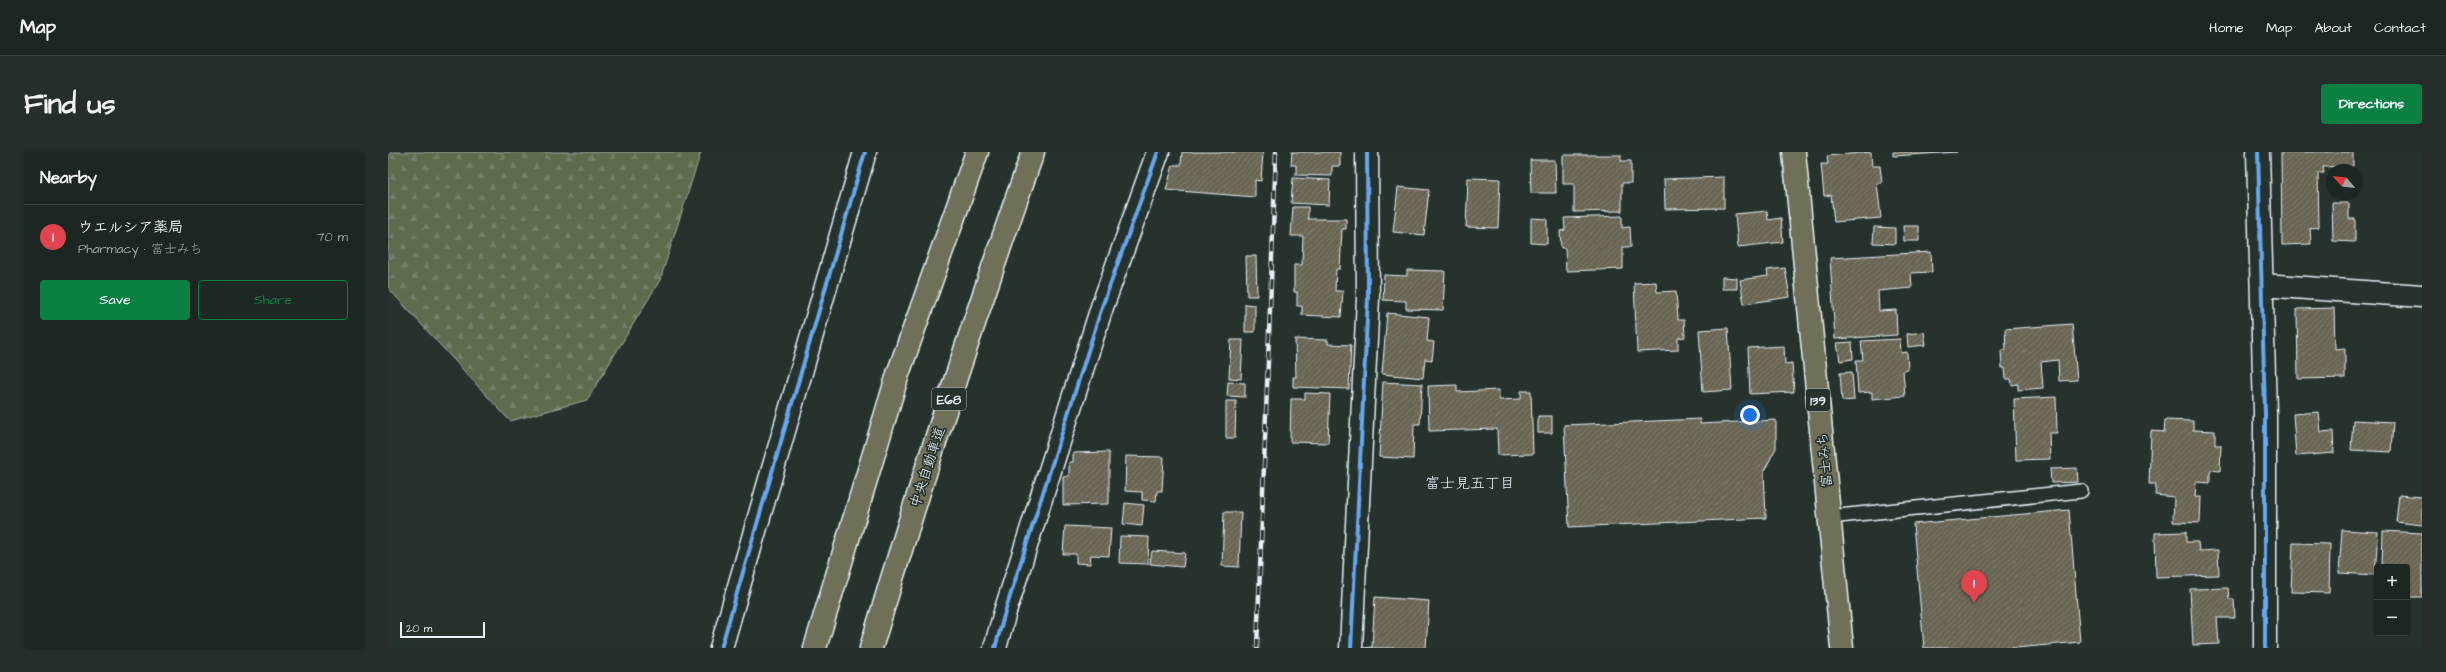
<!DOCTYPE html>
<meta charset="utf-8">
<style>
:root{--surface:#1c2622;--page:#252e2a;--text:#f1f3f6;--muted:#a0a5a5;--line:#3a4340;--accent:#0b8043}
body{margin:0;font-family:"Architects Daughter","Klee One",sans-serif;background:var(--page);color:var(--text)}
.controls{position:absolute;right:12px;bottom:12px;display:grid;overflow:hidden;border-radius:4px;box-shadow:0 1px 3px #0004}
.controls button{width:36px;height:36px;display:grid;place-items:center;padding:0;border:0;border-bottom:1px solid var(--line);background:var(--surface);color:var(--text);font:20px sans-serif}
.compass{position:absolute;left:1938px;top:12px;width:36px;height:36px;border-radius:50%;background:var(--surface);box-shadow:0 1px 3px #0004;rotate:298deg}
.scale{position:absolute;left:12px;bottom:10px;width:85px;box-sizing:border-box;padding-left:4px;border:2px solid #e8f1f8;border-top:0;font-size:11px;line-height:14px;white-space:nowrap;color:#e8f1f8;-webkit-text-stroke:3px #26332d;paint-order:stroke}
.you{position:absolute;left:1362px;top:263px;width:14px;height:14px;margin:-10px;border:3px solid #fff;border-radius:50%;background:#1a73e8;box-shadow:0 0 0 6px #1a73e833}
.badge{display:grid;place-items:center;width:26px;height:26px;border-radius:50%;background:var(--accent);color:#fff;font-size:13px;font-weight:700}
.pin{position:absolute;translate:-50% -33px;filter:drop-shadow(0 1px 2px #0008)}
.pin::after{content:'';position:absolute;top:21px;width:14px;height:12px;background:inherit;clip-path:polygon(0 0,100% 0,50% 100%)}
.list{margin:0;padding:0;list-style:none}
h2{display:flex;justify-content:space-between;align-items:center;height:52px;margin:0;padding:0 16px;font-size:17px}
h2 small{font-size:13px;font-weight:400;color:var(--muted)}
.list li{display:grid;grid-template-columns:26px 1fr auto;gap:12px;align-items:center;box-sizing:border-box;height:64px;padding:0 16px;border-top:1px solid var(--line)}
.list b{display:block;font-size:15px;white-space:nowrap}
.list p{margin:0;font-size:13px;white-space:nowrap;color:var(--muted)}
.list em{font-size:13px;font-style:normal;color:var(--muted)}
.actions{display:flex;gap:8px;padding:12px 16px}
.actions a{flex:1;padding:9px 0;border:1px solid var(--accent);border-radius:4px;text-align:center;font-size:14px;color:var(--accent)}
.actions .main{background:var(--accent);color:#fff}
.map{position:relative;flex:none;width:2034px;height:496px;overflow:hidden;border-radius:4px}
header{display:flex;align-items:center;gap:24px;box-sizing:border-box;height:56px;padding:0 20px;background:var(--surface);border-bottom:1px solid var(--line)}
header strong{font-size:19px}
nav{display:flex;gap:22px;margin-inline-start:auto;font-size:14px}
.intro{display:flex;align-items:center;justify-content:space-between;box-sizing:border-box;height:96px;padding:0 24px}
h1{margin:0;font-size:28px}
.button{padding:10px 18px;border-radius:4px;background:var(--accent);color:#fff;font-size:14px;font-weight:700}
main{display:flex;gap:24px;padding:0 24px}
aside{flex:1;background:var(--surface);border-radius:4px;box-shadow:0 1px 3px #0004}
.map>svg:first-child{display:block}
.forest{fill:url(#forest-firs);stroke:#a2aea3}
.building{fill:url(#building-hatch);stroke:#e8f1f8}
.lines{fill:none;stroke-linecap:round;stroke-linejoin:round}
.service-casing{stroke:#e8f1f8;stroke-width:16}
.minor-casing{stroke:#e8f1f8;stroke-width:25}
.trunk-casing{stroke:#e8f1f8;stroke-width:25}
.motorway-casing{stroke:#e8f1f8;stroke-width:25}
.service{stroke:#26332d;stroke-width:13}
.minor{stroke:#26332d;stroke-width:22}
.trunk{stroke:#706f59;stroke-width:22}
.motorway{stroke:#706f59;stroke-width:22}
.rail-casing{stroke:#e8f1f8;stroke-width:4.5}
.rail{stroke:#26332d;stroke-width:3;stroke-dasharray:9;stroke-linecap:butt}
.cycleway-casing{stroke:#26332d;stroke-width:6}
.cycleway{stroke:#66a8f1;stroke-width:4}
.labels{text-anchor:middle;stroke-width:3.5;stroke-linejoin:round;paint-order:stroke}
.shield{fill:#26332d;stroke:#aeb8bb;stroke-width:1}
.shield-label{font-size:13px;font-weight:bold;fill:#e8f1f8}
.street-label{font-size:14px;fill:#e8f1f8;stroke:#26332d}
.neighbourhood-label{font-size:15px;fill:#e8f1f8;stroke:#26332d}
</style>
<header>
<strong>Map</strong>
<nav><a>Home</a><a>Map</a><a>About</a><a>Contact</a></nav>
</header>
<div class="intro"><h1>Find us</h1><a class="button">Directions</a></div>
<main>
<aside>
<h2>Nearby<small></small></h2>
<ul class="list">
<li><span class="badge" style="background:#e0444e">1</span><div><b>ウエルシア薬局</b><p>Pharmacy · 富士みち</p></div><em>70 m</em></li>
</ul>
<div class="actions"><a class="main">Save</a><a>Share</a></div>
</aside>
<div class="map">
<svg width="2034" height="496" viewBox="0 0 2034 496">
<defs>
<pattern id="forest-firs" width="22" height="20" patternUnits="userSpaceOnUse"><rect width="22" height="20" fill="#5c6c4e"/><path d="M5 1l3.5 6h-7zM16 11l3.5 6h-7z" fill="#738168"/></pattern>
<pattern id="building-hatch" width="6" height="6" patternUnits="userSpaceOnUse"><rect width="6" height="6" fill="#6a6653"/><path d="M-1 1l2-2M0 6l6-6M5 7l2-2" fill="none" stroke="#7f7c6c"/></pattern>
</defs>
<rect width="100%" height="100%" fill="#26332d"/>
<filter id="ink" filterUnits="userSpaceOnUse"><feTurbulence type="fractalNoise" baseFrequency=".025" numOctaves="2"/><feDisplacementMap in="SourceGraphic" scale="8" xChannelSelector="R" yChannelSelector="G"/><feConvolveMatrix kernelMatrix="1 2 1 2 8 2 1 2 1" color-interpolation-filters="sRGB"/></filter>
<g filter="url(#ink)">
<path class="forest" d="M0,0h313l-41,128 -73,120 -77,21 -122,-133z"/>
<path class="building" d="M794,0h81l-2,29 -6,-1v17l-89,-7 7,-25h8z
M904,0h48v14h-8v10l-36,-1v-10h-5z
M1483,0l1,14h8l2,17h-5l4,35 -47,4 -3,-27 -7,1 -3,-32h7l-1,-8z
M1505,0h64l-64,4z
M1893,0h72v14l-30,1 1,6h-6l1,54 -9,1 1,16 -29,1z
M1175,3h58v6h10v22h-9v28l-48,1v-28h-11z
M1142,8h25l1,33h-25z
M1336,25v31l-59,1 -1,-30z
M905,26l37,2 -1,25 -38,-2z
M1080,26l32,1 -2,49 -32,-1z
M1010,35l31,3 -5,45 -31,-3z
M1944,51h17v16h6v23l-22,-1z
M905,55h15v12h38v10h-4l-2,40h-4l-1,22h8l-2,26 -39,-2v-9h-5v-14h-3v-27h8l1,-29h-12z
M1379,59l1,9 13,-2 2,24 -45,5 -3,-33z
M1234,64v12l8,-1 1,20h-8v22l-57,2 -1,-23h-4l-1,-17 5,-1 -1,-12z
M1143,66l16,1v25l-16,-1z
M1515,74h16v15h-15z
M1486,75l21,1v16l-22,-1z
M1543,100l1,20 -21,1 1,15 -34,3 1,20 17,-1 1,25 -62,4 -5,-81z
M858,104h10l1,40h-10z
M1397,116l5,29 -46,7 -4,-24 28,-4 -1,-6z
M1019,118l38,1 -2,39 -37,-1v-8l-23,-1 1,-25 23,1z
M1334,125l15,1v11h-15z
M1268,130l1,10 19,-1 2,29h6l1,17 -7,1v12l-41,2 -3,-69z
M857,152l10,1v27h-10z
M1946,156l1,41 10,-1v30l-47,1 -1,-70z
M999,161l42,4 -2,24 7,1 -2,18 -7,-1 -2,19 -41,-4z
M1684,172l5,56 -18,1 -1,-21 -17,2 2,26 -25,2v-6l-6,1 -1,-6h-5l-1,-11h-3l-1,-18h5l-1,-21z
M1340,176l4,62 -29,2 -4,-62z
M1536,180l2,13 -18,2 -1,-13z
M907,187l33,1v4l23,1 -2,44 -56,-2v-10h3z
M1512,187l1,14 6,-1 1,18h-5l2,26 -33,3v-7l-14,1 -2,-33h7l-2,-19z
M843,188h12l-2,39 -12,-1z
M1464,190l1,17 -13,2 -3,-18z
M1396,194l1,18 7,-1 2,29 -44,2 -2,-46z
M1464,220l2,28 -12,1 -2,-28z
M840,230l17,1v14l-18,-1z
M995,230l39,2 -2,40h-6l-1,35 -34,-2z
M1069,233v7l42,-2v10l22,-1v-8h10l2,63 -35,1 -1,-26 -68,2 -1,-45z
M917,241l25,1 -2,49 -38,-1 1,-43h14z
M1668,245l1,36h-8l1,26 -34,1 -2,-61z
M838,249h10l-1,37h-9z
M1931,260l2,20 12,-1 1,22 -38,3 -3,-42z
M1150,264h14v17h-14z
M1312,267v5l76,-4v28l-12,23 2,47 -197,9 -5,-102z
M1777,268l28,1v9l22,1v14h6l-1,26 -10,-1v13l-14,-1 -1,15h6l-1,26 -27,-1 1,-25 -19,-2 1,-11h-7l2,-53 13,1z
M1965,268l40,2 -2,30 -40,-2z
M721,300v52l-46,1v-28l6,-1v-14h4v-9z
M738,304l38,1 -2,34h-5l-1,10 -14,-1v-8l-17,-1z
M1689,316l1,14 -27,1 -1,-14z
M2011,343l23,2v28l-26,-3z
M737,351l19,2 -2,21 -19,-2z
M1681,358l11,132 -64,6h-92l-11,-124z
M836,360h17l-2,55 -17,-1z
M677,374l46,2 -2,28 -18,-1 -1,9 -14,-1v-9h-13z
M1954,378l36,2 -3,43 -36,-2z
M1995,379l39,2v64h-15v-30h-25z
M1798,380v10h12l1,9 19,-1 1,25 -63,2 -1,-44z
M732,384l29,1 -1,27 -29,-1z
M1905,391l37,1 -1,49 -38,-1z
M764,399l33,2 -2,14 -33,-3z
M1840,436l1,11h5l1,19h-18l2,26 -26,1 -3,-56z
M987,445l54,4 -3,47h-62l8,-1z"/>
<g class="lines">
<defs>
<path id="service" d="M1441,365l252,-26"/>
<path id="minor" d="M1870,0l7,261v235
M1874,133l160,11
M333,496l144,-496
M607,496l10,-36 97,-305 56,-155
M963,496l17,-350 -1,-146"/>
<path id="trunk" d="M1406,0l48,496"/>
<path id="motorway" d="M427,496l83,-274 79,-222
M483,496c50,-167 104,-332 162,-496"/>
</defs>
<use href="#service" class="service-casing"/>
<use href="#minor" class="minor-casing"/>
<use href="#trunk" class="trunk-casing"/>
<use href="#motorway" class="motorway-casing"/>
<use href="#service" class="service"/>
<use href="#minor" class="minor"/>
<use href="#trunk" class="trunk"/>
<use href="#motorway" class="motorway"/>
<defs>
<path id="rail" d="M869,496l19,-496"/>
</defs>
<use href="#rail" class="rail-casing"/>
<use href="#rail" class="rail"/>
<defs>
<path id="cycleway" d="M1870,0l7,261v235
M333,496l144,-496
M607,496l10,-36 97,-305 56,-155
M963,496l17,-350 -1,-146"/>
</defs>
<use href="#cycleway" class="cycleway-casing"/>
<use href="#cycleway" class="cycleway"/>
</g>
</g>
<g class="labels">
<g class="shield">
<rect x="544" y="236" width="34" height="22" rx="3"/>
<rect x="1418" y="237" width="24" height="22" rx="3"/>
</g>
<g class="shield-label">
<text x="561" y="252">E68</text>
<text x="1430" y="253">139</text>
</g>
<g class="street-label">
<text transform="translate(1436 308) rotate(-95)" y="5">富士みち</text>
<text transform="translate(539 315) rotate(-72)" y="5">中央自動車道</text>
</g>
<g class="neighbourhood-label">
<text x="1082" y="336">富士見五丁目</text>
</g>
</g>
</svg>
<div class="controls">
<button>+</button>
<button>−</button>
</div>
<svg class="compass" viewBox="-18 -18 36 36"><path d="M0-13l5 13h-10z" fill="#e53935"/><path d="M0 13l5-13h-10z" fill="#a0a5a5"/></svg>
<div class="scale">20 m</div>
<div class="you"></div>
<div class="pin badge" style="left:1586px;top:451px;background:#e0444e">1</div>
</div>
</main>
